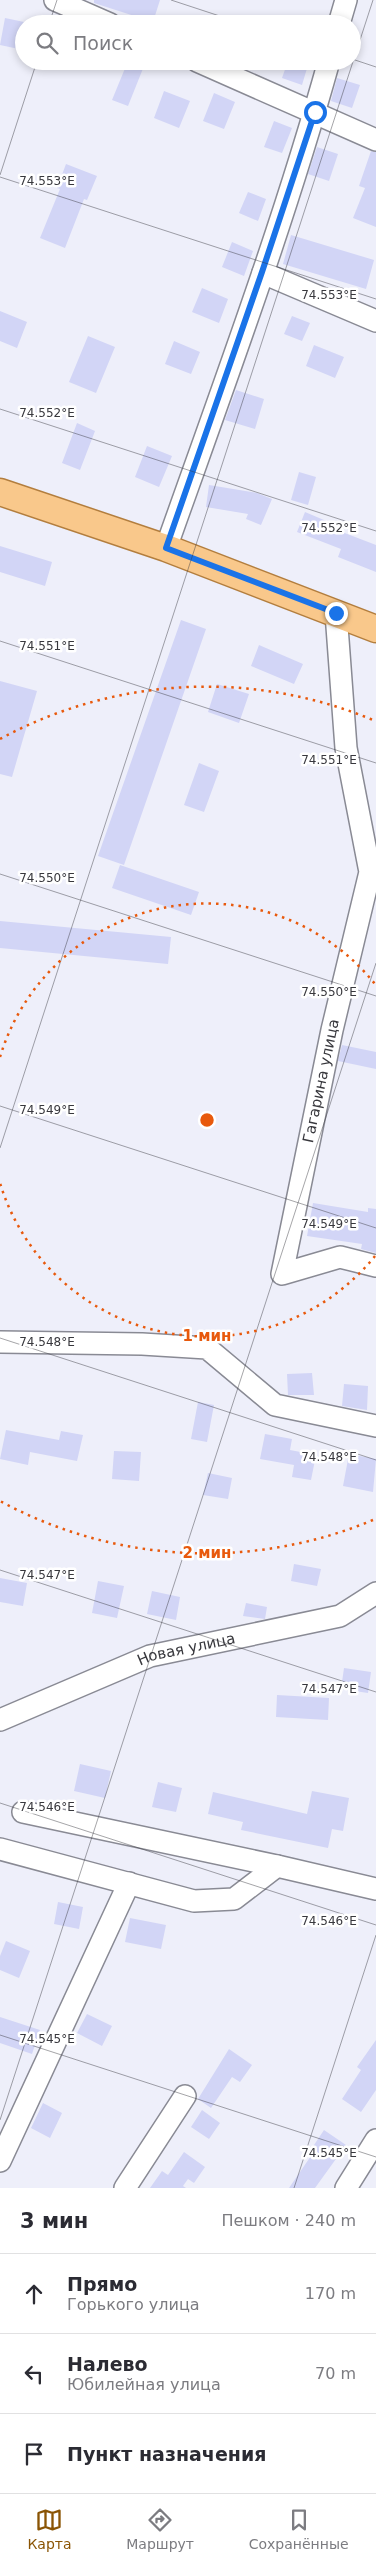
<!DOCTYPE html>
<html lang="ru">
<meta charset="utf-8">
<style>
:root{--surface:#fff;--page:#f2f2f3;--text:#2b2b33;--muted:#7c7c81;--line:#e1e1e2;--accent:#8a5404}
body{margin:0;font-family:"DejaVu Sans",sans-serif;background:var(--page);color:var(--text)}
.stop{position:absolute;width:15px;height:15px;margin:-11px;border:4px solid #1a73e8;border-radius:50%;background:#fff}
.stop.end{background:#1a73e8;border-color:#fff;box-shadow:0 1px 5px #0008}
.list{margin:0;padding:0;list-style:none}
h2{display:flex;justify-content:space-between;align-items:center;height:65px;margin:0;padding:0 20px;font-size:21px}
h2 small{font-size:16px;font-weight:400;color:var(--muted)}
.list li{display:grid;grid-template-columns:32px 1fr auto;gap:15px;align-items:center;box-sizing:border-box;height:80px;padding:0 20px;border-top:1px solid var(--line)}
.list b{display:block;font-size:19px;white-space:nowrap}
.list p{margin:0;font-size:16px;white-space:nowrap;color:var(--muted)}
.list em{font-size:16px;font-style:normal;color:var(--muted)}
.icon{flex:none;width:28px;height:28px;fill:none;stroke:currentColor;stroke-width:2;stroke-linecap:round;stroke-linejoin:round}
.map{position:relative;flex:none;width:376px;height:2188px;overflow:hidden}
.search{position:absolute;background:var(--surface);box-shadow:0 2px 8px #0003;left:15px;right:15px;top:15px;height:55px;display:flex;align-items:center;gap:12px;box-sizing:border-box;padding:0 18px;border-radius:28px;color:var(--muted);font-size:19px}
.sheet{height:305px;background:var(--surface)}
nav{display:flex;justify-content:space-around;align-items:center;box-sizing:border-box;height:70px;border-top:1px solid var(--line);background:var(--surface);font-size:14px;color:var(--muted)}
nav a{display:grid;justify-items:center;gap:2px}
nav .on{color:var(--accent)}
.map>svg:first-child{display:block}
.building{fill:#d2d5f6}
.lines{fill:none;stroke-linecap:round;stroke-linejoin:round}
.minor-casing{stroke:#898a94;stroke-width:24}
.major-casing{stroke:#b37e3e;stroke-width:29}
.minor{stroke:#fff;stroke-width:21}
.major{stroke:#f9c88b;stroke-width:26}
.route{stroke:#1a73e8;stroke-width:6}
.ticks{fill:none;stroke:#38383d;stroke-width:1;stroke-opacity:0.45}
.ring{fill:none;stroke:#e8590c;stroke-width:2.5;stroke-dasharray:2.5 5}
.labels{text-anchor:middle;stroke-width:5;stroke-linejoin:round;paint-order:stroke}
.street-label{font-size:15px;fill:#38383d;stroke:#fff}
.ticks-label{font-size:12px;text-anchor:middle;fill:#38383d;stroke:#fff;stroke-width:5;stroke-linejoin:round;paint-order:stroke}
.centre{fill:#e8590c;stroke:#fff;stroke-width:2.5}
.ring-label{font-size:15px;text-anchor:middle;font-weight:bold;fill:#e8590c;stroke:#fff;stroke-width:5;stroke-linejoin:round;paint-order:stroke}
</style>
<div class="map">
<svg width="376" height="2188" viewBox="0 0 376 2188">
<rect width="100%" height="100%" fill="#eeeffa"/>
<path class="building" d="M94,0h66l-7,22 -59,-19z
M5,18l19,4 -5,27 -19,-4z
M128,61h18l-18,45 -16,-6z
M288,61l20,4 -6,20 -20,-7z
M337,78l23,7 -8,23 -21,-7z
M164,91l26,10 -11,27 -25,-10z
M214,93l21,9 -11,27 -21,-8z
M274,121l18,7 -10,25 -18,-6z
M317,147l21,7 -9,27 -21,-7z
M371,151l5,1v75l-23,-9 12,-30 -6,-2z
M66,164l31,12 -10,24 -3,-1 -19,49 -25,-10 20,-49 -3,-1z
M248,192l18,7 -8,22 -19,-8z
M291,235l83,25 -8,29 -83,-25z
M232,242l21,9 -9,25 -22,-9z
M202,288l26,11 -9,24 -27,-11z
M0,311l27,11 -10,26 -17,-7z
M292,316l18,7 -8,18 -18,-7z
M88,336l27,11 -19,46 -27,-11z
M174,341l26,11 -9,22 -26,-10z
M314,345l30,12 -9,21 -29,-12z
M236,390l28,9 -9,30 -30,-9z
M77,423l18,8 -15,39 -18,-7z
M147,446l25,10 -13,31 -24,-10z
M299,472l17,5 -8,28 -17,-5z
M209,485l48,8 15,6 -11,26 -15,-6 2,-5 -42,-7z
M305,512l26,11 -2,4 47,18v27l-38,-15 3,-8 -44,-17z
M0,546l52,16 -7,24 -45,-14z
M181,620l25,9 -82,236 -26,-9z
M259,645l44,19 -9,20 -43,-18z
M0,681l37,10 -25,86 -12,-3z
M217,684l32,10 -10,29 -31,-11z
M199,763l20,8 -15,41 -20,-7z
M120,865l79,27 -8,23 -79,-27z
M0,921l171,16 -3,27 -168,-16z
M342,1045l34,7v17l-38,-8z
M313,1203l55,9v-4l8,1v44l-15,-4 1,-5 -55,-8z
M312,1373l2,22h-26l-1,-21z
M344,1384l24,2 -1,24 -25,-4z
M198,1402l16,3 -7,37 -16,-3z
M6,1430l53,10 2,-9 22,4 -6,26 -47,-9 -2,13 -28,-6z
M265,1434l27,5 -2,11 26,5 -5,25 -19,-3 2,-12 -34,-6z
M114,1451l27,1 -2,29 -27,-2z
M349,1454l27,5 -3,33 -30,-6z
M208,1473l24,5 -4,21 -25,-4z
M294,1564l27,5 -4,17 -26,-5z
M0,1578l27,5 -4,23 -23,-4z
M98,1581l26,5 -7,32 -25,-5z
M152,1591l28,6 -4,23 -29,-6z
M246,1603l21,4 -2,12 -22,-3z
M344,1668l27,4 -3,21 -27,-4z
M277,1695l52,3 -1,22 -52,-3z
M80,1764l31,7 -6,27 -31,-7z
M158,1782l24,6 -6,24 -24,-5z
M312,1791l37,7 -6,33 -11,-2 -4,19 -87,-18 2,-8 -35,-8 5,-22 94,22z
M58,1902l25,5 -4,22 -25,-5z
M130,1918l36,7 -5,24 -36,-7z
M6,1941l24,10 -11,27 -19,-8v-14z
M87,2014l25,12 -10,20 -25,-13z
M0,2017l40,13 -8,24 -32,-11z
M376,2040v50l-15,22 -19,-13 19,-29 -4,-3z
M229,2049l23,16 -12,17 -8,-5 -21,31 -13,-9z
M43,2103l19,10 -12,25 -19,-10z
M202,2110l18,13 -11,16 -18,-12z
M324,2130l22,15 -31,43h-26l24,-35 -3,-2z
M184,2152l21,15 -11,16 -6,-4 -5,7 3,2h-36l12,-17 6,4z"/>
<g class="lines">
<defs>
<g id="minor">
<path d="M55,0l55,24"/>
<path d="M339,24l7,-24"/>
<path d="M197,61l179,79"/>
<path d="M263,273l113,48"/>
<path d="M166,548c57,-161 117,-322 163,-487"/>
<path d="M336,613l10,135 24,124 -38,158 -50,244 58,-17 36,9"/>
<path d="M0,1342l142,2 65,4 68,57 101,21"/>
<path id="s1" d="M0,1720l150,-64 190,-40 36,-23"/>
<path d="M23,1812l254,54"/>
<path d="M0,1849l194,52 40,-2 43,-33 99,23"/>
<path d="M0,2161l129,-278"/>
<path d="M125,2188l60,-92"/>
<path d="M346,2188l30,-48"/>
</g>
<path id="major" d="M0,492l166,56 210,81"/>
</defs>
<use href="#minor" class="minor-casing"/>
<use href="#major" class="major-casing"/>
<use href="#minor" class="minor"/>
<use href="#major" class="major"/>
</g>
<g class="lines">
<path class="route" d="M315,112l-53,160 -96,276 170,65"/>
</g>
<path class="ticks" d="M171,0l73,24M49,24l8,-24M352,59l24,8M0,175l37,-114M0,177l376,122M0,409l376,122M0,641l376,122M0,874l376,122M0,1106l376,122M0,1148l373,-1148M0,1338l376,122M0,1570l376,122M0,1803l376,122M0,2035l376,122M0,2120l376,-1157M294,2188l82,-253"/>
<g class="ring">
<path d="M375 1256A216 216 0 0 1 0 1183M0 1057A216 216 0 0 1 375 984"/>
<path d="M373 1520A433 433 0 0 1 0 1501M0 739A433 433 0 0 1 373 720"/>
</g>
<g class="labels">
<g class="street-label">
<text transform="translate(321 1081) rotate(-78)" y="5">Гагарина улица</text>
<text dy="5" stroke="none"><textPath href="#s1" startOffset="200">Новая улица</textPath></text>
</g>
</g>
<g class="ticks-label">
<text x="47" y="185">74.553°E</text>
<text x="329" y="299">74.553°E</text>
<text x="47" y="417">74.552°E</text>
<text x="329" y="532">74.552°E</text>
<text x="47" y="650">74.551°E</text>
<text x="329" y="764">74.551°E</text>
<text x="47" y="882">74.550°E</text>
<text x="329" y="996">74.550°E</text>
<text x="47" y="1114">74.549°E</text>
<text x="329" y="1228">74.549°E</text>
<text x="47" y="1346">74.548°E</text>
<text x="329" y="1461">74.548°E</text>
<text x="47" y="1579">74.547°E</text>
<text x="329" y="1693">74.547°E</text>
<text x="47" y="1811">74.546°E</text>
<text x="329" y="1925">74.546°E</text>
<text x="47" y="2043">74.545°E</text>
<text x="329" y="2157">74.545°E</text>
</g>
<circle cx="207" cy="1120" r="8" class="centre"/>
<g class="ring-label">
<text x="207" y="1341">1 мин</text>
<text x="207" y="1558">2 мин</text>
</g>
</svg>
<div class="stop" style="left:315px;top:112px"></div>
<div class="stop end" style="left:336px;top:613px"></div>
<div class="search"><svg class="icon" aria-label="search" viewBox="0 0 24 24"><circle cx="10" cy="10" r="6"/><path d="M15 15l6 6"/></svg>Поиск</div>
</div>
<section class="sheet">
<h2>3 мин<small>Пешком · 240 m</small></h2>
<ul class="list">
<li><svg class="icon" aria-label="ahead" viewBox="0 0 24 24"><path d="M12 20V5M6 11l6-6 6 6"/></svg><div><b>Прямо</b><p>Горького улица</p></div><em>170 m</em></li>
<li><svg class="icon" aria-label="left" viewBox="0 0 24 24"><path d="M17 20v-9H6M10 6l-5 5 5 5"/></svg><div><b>Налево</b><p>Юбилейная улица</p></div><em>70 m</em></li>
<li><svg class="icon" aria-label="arrive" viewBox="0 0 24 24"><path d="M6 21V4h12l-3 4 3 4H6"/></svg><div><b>Пункт назначения</b></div></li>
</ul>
</section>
<nav>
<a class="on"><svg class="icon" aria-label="map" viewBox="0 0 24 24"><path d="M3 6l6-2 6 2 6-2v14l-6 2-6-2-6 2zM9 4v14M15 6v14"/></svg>Карта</a>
<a><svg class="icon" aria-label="directions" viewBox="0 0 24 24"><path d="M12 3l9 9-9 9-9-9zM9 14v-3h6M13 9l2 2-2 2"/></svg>Маршрут</a>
<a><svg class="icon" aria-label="saved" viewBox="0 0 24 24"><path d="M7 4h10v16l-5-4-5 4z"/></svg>Сохранённые</a>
</nav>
